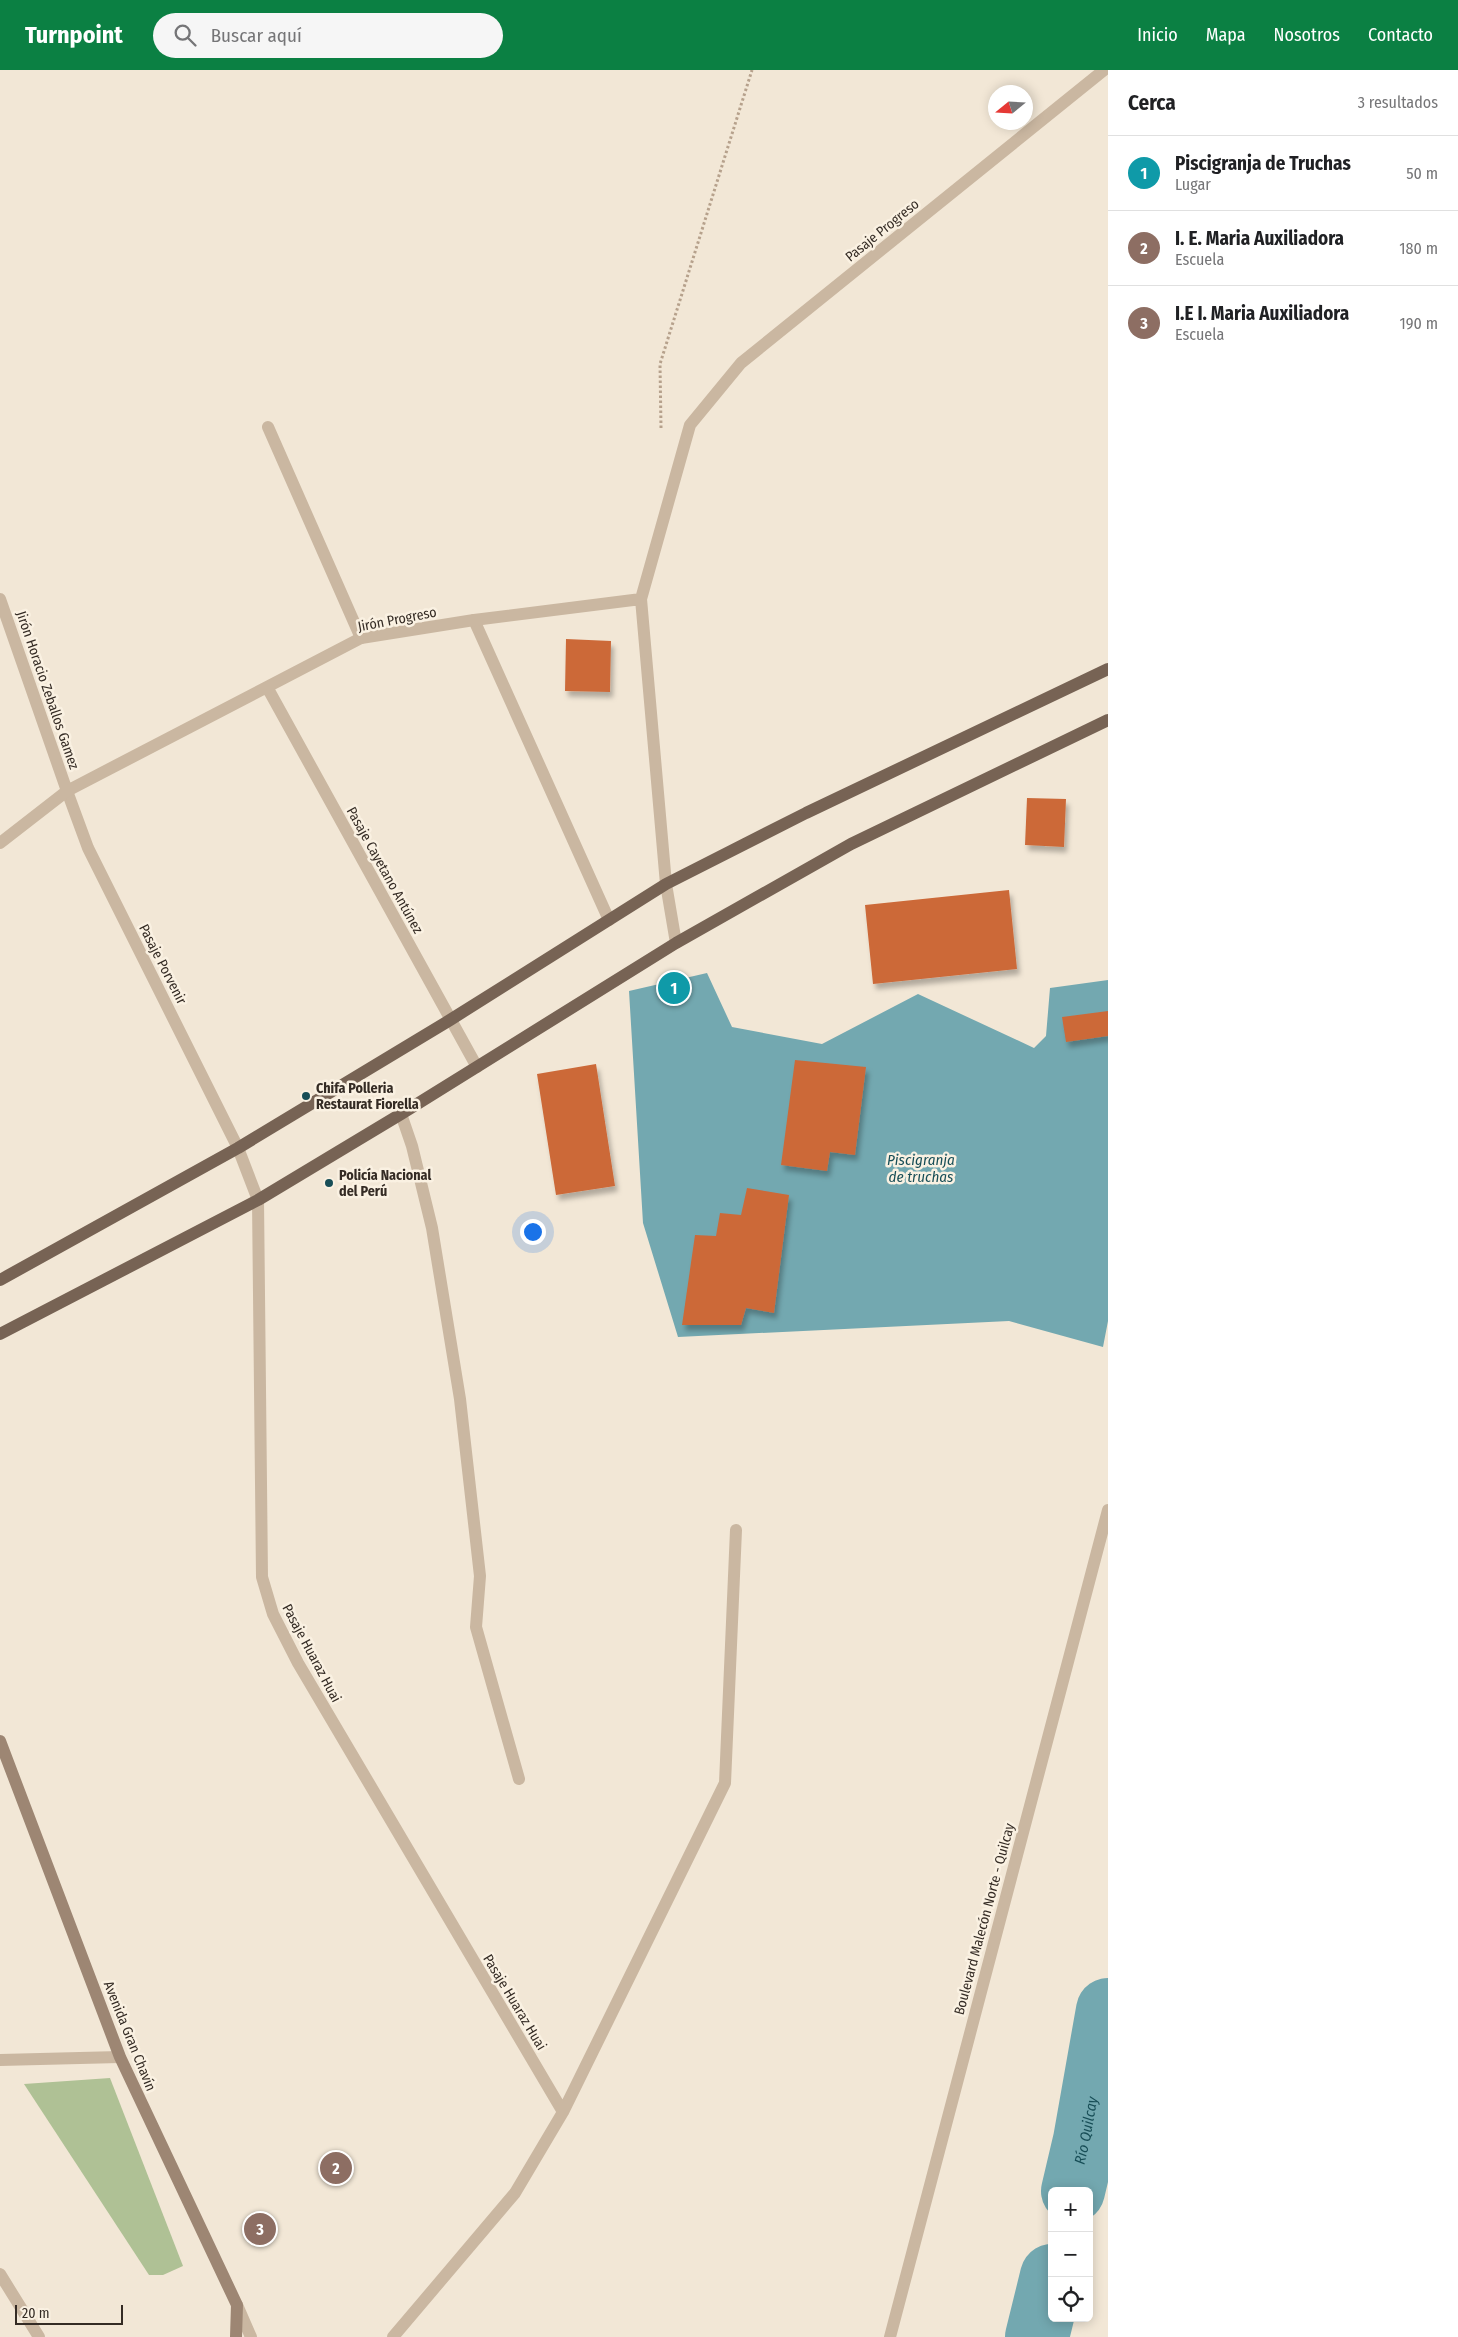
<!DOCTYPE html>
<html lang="es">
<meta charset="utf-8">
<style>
:root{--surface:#fff;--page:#f6f6f6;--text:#202124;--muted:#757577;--line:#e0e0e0;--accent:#0b8043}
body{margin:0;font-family:"Fira Sans Condensed",sans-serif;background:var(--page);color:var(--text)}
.controls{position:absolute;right:15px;bottom:15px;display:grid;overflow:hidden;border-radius:8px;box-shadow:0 2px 12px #0003}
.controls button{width:45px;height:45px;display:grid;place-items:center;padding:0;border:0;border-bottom:1px solid var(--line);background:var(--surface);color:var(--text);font:25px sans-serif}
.compass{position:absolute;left:988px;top:15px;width:45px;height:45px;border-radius:50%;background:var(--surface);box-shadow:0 2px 12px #0003;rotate:252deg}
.scale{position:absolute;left:15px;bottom:12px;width:108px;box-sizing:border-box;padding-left:5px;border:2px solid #342b24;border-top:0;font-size:14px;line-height:18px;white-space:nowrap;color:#342b24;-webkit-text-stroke:4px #faf1e2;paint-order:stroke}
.you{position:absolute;left:532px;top:1161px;width:18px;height:18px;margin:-12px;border:4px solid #fff;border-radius:50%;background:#1a73e8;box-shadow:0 0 0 8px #1a73e833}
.badge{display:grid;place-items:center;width:32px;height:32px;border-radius:50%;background:var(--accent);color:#fff;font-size:16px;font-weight:700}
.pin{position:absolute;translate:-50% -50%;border:2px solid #fff;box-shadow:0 1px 5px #0006}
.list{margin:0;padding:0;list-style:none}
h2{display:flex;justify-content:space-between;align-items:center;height:65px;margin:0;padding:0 20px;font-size:21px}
h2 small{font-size:16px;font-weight:400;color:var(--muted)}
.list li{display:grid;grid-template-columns:32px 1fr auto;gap:15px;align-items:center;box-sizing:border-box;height:75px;padding:0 20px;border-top:1px solid var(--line)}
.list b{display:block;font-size:19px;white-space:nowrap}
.list p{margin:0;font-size:16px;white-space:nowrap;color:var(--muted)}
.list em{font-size:16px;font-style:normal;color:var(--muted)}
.icon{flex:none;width:28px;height:28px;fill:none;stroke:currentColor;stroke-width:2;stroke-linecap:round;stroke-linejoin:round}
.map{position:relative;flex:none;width:1108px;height:2267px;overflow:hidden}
header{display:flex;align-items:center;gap:30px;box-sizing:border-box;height:70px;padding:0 25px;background:var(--accent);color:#fff}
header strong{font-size:24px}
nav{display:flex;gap:28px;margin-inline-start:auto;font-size:18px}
.search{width:350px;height:45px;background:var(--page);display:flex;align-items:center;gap:12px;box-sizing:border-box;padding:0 18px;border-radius:28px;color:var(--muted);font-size:19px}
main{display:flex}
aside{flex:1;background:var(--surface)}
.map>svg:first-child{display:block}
.green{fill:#afc195}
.water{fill:#73a8b0}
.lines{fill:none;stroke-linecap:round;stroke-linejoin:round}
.river{stroke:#73a8b0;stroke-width:64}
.building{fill:#cc6939;filter:url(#shadow)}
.path{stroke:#b6a18c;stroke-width:3;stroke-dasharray:2.5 2.5;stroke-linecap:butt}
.lane{stroke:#cab7a1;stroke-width:12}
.street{stroke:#cab7a1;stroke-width:12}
.secondary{stroke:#9d8673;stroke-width:12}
.primary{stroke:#776354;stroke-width:12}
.poi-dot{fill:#184e57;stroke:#faf1e2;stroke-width:2}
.labels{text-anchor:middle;stroke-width:5;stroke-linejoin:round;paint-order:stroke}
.street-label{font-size:14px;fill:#342b24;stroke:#faf1e2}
.poi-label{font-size:14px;font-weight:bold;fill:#342b24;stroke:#faf1e2;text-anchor:start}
.water-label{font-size:15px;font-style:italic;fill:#184e57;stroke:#faf1e2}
</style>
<header>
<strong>Turnpoint</strong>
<div class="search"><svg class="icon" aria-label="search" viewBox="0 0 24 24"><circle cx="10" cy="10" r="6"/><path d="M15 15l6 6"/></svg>Buscar aquí</div>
<nav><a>Inicio</a><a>Mapa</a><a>Nosotros</a><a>Contacto</a></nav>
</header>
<main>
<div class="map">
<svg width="1108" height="2267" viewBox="0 0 1108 2267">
<defs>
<filter id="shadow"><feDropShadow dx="3" dy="5.5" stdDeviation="2.5" flood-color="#0004"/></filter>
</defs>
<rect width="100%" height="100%" fill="#f2e7d6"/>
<path class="green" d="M110,2008l73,188 -20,9h-14l-125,-191z"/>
<path class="water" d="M707,903l25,54 90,17 96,-50 116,54 12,-12 4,-48 58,-8v341l-5,26 -94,-26 -331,16 -35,-114 -14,-232z"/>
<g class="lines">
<g class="river">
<path id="s1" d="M1073,2121l12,-51 23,-130"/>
<path d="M1037,2267l15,-61"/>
</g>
</g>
<path class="building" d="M566,569l45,2 -1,51 -45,-1z
M1027,728l39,1 -2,48 -39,-2z
M1009,820l8,79 -144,15 -8,-79z
M1108,941v25l-42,6 -4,-25z
M795,990l71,7 -11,88 -25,-3 -3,19 -46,-6z
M596,994l19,122 -59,9 -19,-121z
M747,1118l42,7 -15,118 -28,-5 -5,17h-59l13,-90 21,1 4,-23 21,2z"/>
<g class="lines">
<path class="path" d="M661,358l-1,-64 92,-294"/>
<path class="lane" d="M268,357l93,211
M474,550l135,300
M67,721l21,57 150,300
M401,1044l11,32 20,82 28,171 20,177 -4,51 43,152"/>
<path class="street" d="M0,529l67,192
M267,617l210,380
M0,773l67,-52 294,-153 113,-18 167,-21
M676,873l-10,-59 -25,-285 49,-174 51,-62 363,-293
M238,1078l20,52 4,377 11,37 25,49 265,449
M0,1990l120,-3
M0,2204l39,63
M237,2235l14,32
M393,2267l122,-144 48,-81 162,-329 11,-253
M890,2267l218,-827"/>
<path class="secondary" d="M0,1671l120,316 117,248 -1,32"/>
<path class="primary" d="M0,1210l238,-132 212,-128 216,-136 140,-71 302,-144
M0,1264l258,-134 143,-86 275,-171 175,-99 257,-124"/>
</g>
<g class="poi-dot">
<circle cx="306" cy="1026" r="5"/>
<circle cx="329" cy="1113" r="5"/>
</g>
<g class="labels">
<g class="street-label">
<text transform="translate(882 160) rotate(-39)" y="5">Pasaje Progreso</text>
<text transform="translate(397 549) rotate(-11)" y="5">Jirón Progreso</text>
<text transform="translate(48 620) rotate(71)" y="5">Jirón Horacio Zeballos Gamez</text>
<text transform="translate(385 800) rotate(61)" y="5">Pasaje Cayetano Antúnez</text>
<text transform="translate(163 894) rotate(63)" y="5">Pasaje Porvenir</text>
<text transform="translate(312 1583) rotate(62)" y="5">Pasaje Huaraz Huai</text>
<text transform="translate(984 1849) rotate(-75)" y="5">Boulevard Malecón Norte - Quilcay</text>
<text transform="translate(515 1932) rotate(59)" y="5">Pasaje Huaraz Huai</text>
<text transform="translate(130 1966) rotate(68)" y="5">Avenida Gran Chavín</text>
</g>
<g class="poi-label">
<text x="316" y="1023">Chifa Polleria<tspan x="316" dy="16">Restaurat Fiorella</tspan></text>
<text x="339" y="1110">Policía Nacional<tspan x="339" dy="16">del Perú</tspan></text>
</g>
<g class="water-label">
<text x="921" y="1095">Piscigranja<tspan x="921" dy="17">de truchas</tspan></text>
<text dy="5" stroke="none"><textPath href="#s1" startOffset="62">Río Quilcay</textPath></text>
</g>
</g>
</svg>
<div class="controls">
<button>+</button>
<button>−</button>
<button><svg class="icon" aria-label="locate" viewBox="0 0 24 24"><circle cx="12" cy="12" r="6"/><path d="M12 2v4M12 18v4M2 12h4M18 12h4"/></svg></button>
</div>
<svg class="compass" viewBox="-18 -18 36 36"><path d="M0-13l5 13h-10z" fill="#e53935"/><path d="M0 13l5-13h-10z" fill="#757577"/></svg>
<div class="scale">20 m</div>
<div class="you"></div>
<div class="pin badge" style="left:674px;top:918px;background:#0f9aa8">1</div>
<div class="pin badge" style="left:336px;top:2098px;background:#8d6e63">2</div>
<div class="pin badge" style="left:260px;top:2159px;background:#8d6e63">3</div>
</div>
<aside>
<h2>Cerca<small>3 resultados</small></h2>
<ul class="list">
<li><span class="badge" style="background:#0f9aa8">1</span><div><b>Piscigranja de Truchas</b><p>Lugar</p></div><em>50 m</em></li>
<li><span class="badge" style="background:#8d6e63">2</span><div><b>I. E. Maria Auxiliadora</b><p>Escuela</p></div><em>180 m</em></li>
<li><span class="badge" style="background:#8d6e63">3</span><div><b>I.E I. Maria Auxiliadora</b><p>Escuela</p></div><em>190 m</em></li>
</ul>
</aside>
</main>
